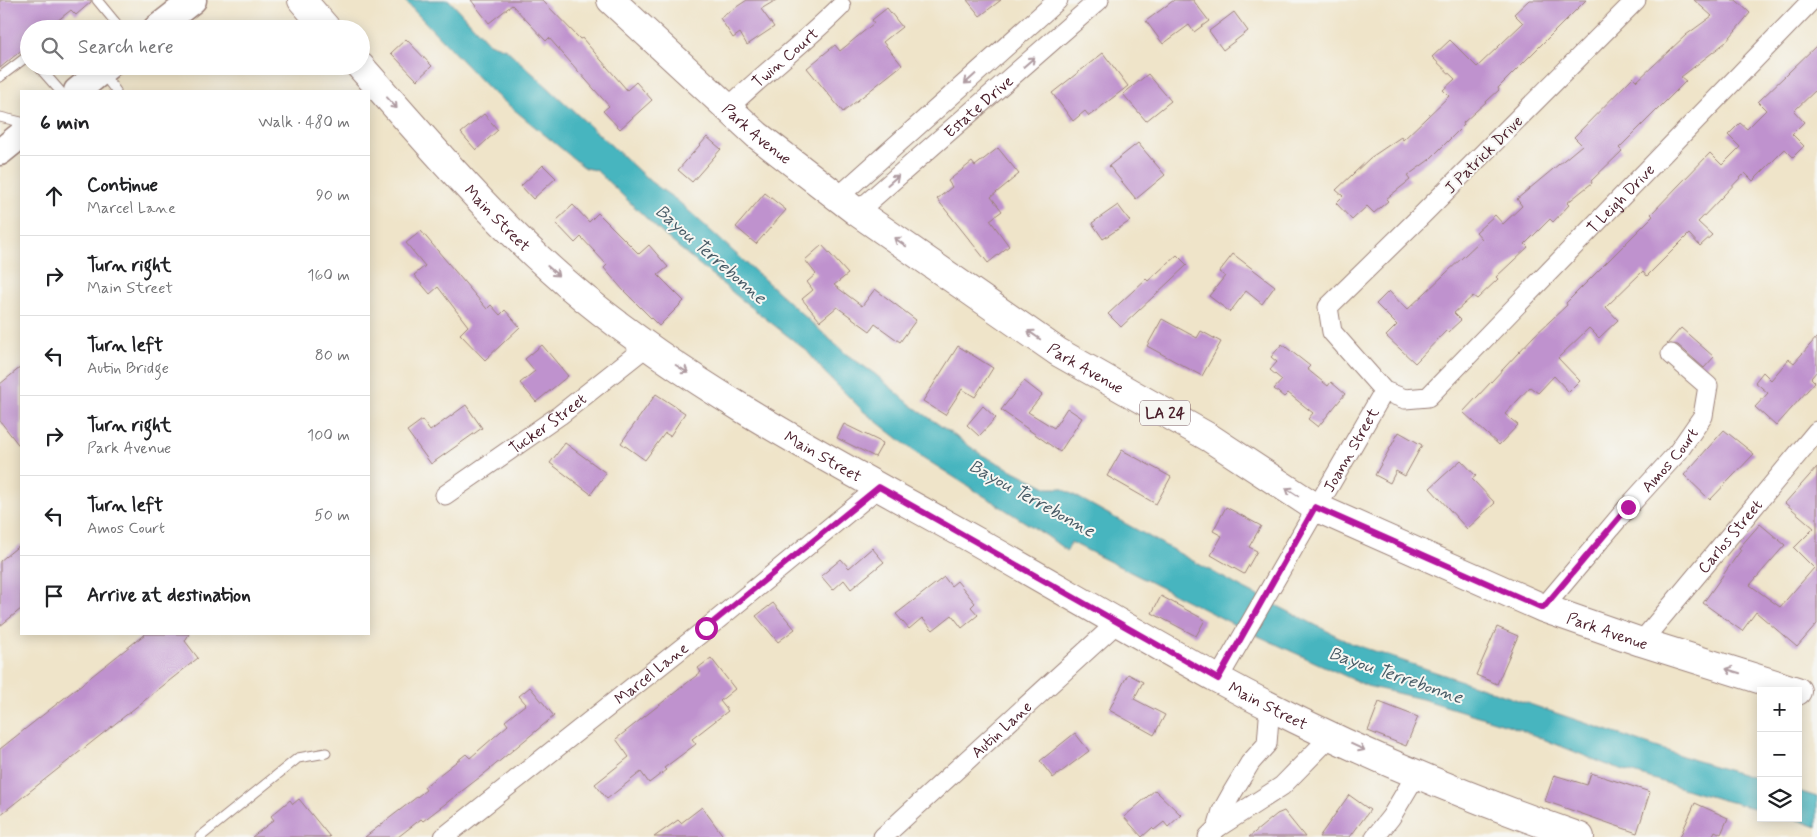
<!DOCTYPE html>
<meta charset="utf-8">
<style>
:root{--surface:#fff;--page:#f6f6f6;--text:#202124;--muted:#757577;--line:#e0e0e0}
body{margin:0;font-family:Mynerve,sans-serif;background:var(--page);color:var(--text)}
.controls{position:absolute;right:15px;bottom:15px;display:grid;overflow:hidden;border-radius:0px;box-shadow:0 2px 12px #0003}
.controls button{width:45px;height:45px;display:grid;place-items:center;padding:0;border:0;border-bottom:1px solid var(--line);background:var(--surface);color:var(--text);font:25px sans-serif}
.stop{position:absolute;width:15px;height:15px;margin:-11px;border:4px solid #b5179e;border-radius:50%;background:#fff}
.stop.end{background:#b5179e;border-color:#fff;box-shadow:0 1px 5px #0008}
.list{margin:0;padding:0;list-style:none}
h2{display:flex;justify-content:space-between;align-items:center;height:65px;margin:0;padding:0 20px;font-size:21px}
h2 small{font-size:16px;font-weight:400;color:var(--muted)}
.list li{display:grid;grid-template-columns:32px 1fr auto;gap:15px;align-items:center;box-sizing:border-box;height:80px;padding:0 20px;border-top:1px solid var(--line)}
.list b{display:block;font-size:19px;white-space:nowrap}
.list p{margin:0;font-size:16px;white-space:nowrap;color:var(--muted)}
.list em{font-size:16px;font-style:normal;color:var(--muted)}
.icon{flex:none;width:28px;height:28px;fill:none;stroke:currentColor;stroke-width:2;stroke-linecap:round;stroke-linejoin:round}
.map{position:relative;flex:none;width:1817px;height:837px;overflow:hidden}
.search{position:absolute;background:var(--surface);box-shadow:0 2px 12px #0003;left:20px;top:20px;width:350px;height:55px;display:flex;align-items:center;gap:12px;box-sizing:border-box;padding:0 18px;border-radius:28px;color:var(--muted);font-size:19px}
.panel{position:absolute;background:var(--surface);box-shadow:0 2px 12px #0003;left:20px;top:90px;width:350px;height:545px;border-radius:0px}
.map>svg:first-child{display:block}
.water{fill:#46b5bf;stroke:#486a75}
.building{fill:#bf92ce}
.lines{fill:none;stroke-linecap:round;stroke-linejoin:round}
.service-casing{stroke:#9c827a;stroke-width:11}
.minor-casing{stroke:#9c827a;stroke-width:21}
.secondary-casing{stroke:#9c827a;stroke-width:29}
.primary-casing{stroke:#9c827a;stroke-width:30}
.service{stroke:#fff;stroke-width:9}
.minor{stroke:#fff;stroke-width:19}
.secondary{stroke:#fff;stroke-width:26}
.primary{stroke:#fff;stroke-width:28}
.oneway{stroke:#ae9aa0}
.route{stroke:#b5179e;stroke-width:6}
.labels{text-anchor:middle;stroke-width:4;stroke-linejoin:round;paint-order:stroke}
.shield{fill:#f6f6f2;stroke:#7e6067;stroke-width:1}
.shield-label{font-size:15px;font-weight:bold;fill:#4a1f2b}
.street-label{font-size:16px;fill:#4a1f2b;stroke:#f6f6f2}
.water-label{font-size:18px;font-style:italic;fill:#485b66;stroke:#f6f6f2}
</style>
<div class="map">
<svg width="1817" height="837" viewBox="0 0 1817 837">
<rect width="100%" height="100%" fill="#f6f6f2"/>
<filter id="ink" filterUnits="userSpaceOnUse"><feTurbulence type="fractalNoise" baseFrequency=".02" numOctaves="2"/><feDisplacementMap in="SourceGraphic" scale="10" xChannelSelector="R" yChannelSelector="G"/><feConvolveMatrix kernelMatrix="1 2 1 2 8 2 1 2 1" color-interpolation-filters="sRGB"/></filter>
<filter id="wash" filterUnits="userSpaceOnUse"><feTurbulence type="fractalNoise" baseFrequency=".0096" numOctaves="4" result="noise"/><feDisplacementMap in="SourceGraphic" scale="20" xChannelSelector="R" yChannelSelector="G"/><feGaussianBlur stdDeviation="1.12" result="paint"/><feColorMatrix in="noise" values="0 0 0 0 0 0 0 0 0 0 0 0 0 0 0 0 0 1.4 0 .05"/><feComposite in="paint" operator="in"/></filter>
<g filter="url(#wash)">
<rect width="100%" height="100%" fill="#efe4c9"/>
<path class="water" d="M404,0h45l40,43 17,6 145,133 27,19 168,153 29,20 36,31 71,50 66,33h13l181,100 111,56 341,116 67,20v30l-60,-16 -96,-30 -94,-38 -89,-27 -55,-13 -126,-58 -170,-86 -4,9 -20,-15 -128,-81 -56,-44 -38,-38 -18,-22 -70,-55 -73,-61 -68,-65 -11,-2 -96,-79z
M1798,791l19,6v30l-25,-9h6z"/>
<g id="blocks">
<path class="building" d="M0,0h91v2l-15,13 -5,-5 -24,19h-18v15l-29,24z
M471,0h71l38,39 2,-1 45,52 9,-8 16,18 -32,29 -17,-18 6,-5 -60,-68 -3,3 -34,-36 -23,18z
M747,0h29l-15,9 13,18 -27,18 -7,-12 -7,5 -13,-20z
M967,0h34l-21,16z
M1174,0h19l16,21 -15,11 -5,-7 -26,19 -17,-23z
M1529,0h57l-88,88 1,2 -36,33 1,2 -35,35 -22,16 3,4 -24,19 2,2 -14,12 -7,-7 -15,14 -16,-17 7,-7 -7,-6 34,-32 31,-21 2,3 46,-44 -6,-6 12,-11 -23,-22 18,-17 27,27 46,-44 -9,-9z
M1694,0h42l14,13 -24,29 -45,35 5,4 -67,67 3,3 -31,30 1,2 -25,20 2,2 -16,17 -3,-3 -25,25 3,3 -32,30 2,2 -21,20 -4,-3 -19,17 7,7 -13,12 -2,-1 -31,32 -29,-27 11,-11 -21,-21 13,-13 18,19 75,-71 -6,-7 19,-17 8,9 19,-18 -5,-7 65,-54 -8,-8 59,-60 4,4 49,-46 26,-19z
M887,8l15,19 -19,15 19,23 -59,47 -36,-44 28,-23 5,6 34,-28 -2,-3z
M1234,12l14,19 -25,19 -14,-19z
M406,39l26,27 -15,14 -26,-27z
M1817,45v44l-23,22 10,11 -12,12 12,12 -11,11 -8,-8 -32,32 -8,-8 -47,49 14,13 -12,11 -11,-12 -42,42 -4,-5 -37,36 12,13 -19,18 -10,-10 -31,30 22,23 -11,11 -15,-16 -16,17 -8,-6 -25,27 13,11 -19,20 -36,-33 70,-75 34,-32 -1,-2 87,-87 -2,-2 59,-61 12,12 18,-18 -12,-12 12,-12 7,6 19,-19 -8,-8z
M1103,53l25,33 -39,30 -4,-5 -12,10 -21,-28z
M1148,74l23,27 -25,20 -23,-27z
M484,114l14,16 -22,20 -15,-17z
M707,137l14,12 -29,33 -14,-12z
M1138,143l27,32 -29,24 -27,-33z
M998,148l21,26 -28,23 11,14 -12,9 19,26 -21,17 -51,-64 15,-12 -4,-6 24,-19 3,4z
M543,165l13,13 -23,21 -12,-13z
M765,193l21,17 -30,34 -20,-17z
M573,205l16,17 9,-9 41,41 10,-9 19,22 -10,8 26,26 -25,25 -36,-36 -19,-22 3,-3 -26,-28 -6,6 -20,-21z
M1118,205l12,16 -27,18 -11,-16z
M421,231l66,78 4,-4 9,10 5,-5 15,17 -35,33 -25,-26 8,-8 -30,-39 -8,7 -16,-19 11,-9 -19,-23z
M822,245l26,29 -14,11 28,21 13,-17 41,31 -16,22 -25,-18 -5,7 -33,-24 -17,14 -18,-22 11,-9 -6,-8 9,-8 -11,-14z
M1233,254l42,32 -13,18 -16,-13 -16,21 -21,-16 16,-20 -6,-4z
M1177,255l10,10 -66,62 -13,-13 38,-35 2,2z
M1162,319l35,19 4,-7 20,11 -19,34 -55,-30z
M1681,328l33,29 -10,11 -26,-23 -11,-1z
M1817,337v34l-6,7 4,4 -39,44 -21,-19 13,-14 -13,-11 8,-10 8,8 18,-21 5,4z
M1282,344l28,22 -3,3 21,17 3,-4 14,12 -27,33 -10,-8 5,-6 -25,-20 -4,4 -10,-8 8,-9 -12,-10 7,-8 -6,-5z
M542,345l26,31 -32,26 -16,-19 15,-12 -10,-12z
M958,346l35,22 -18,29 -13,-8 -17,26 -22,-14z
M21,367v81l-21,-27v-37z
M1024,381l18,14 -14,17 26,16 13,-20 15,10 -22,34 -59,-42z
M656,394l29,19 -15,23 -5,-3 -20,27 -24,-17z
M466,405l16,23 -51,36 -24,-33 15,-11 8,11z
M983,406l13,12 -17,18 -12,-11z
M844,424l39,19 -8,14 -38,-19z
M1724,430l30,24 -44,46 -26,-25z
M1399,432l23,13 -17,31 -9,-5 -6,12 -15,-8z
M565,443l41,30 -15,21 -41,-31z
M1122,450l49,27 -15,27 -49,-28z
M1461,460l15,16 -4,3 23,24 -28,26 -37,-41z
M1817,467v157l-20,23 -41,-35 -14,19 -39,-28 38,-53 -2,-2 21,-24 25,21 -35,40 30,22 34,-39 -20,-20 20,-20 -29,-25z
M1226,507l35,19 -12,21 8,4 -13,23 -33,-19 11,-19 -9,-5z
M21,544v65l-21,17v-65z
M872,548l12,14 -33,27 -7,-9 -11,10 -12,-14 20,-17 8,9z
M944,577l7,9 6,-5 18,22 -4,4 7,8 -16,13 -10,-13 -19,15 -11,-12 -13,11 -13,-15z
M1161,596l44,24 -9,16 -44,-23z
M773,603l22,26 -17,13 -22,-26z
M1497,627l21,9 -21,48 -21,-9z
M145,634h44l-4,7 13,17 -198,157v-66z
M711,658l24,31 -15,12 8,10 -36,28 4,5 -32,24 2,2 -17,13 -8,-11 -34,27 -12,-15 34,-27 -13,-18 85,-67 -3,-4z
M1128,674l15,8 -9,17 31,16 -11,20 -45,-25z
M530,687l24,29 -70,58 -61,47 -2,-2 -23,18h-33l61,-47 -2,-3 42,-33 4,4 38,-33 -3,-4 21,-17 -7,-8z
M1379,702l39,15 -12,29 -38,-15z
M1075,733l14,18 -36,27 -13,-17z
M1591,773l59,19 -13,41 -92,-32 9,-26 33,10z
M1155,790l26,25 -13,12 -4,-5 -10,8 -2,-2 -10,9 -18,-20z
M1349,795l21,15 -20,27h-31z
M299,799l31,38h-78l22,-17 -3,-4 19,-16 3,4z
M1695,803l33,15 -7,16 -6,-3 -3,6h-32z
M702,807l22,30h-70l24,-17 3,3z
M1284,811l21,26h-56l28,-23z"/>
</g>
</g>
<g filter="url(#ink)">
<use href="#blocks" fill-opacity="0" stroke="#9c827a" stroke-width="1"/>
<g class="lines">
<defs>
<path id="service" d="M97,0l24,29
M61,29h3
M38,66l22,25
M103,74l13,17
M0,77l29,-22
M0,117l21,5
M200,837l98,-79 28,-5"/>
<g id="minor">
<path id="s1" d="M1636,0l-214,215 -94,92 4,25 52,59 21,8 23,-2 384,-397"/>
<path id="s2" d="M728,108c36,-35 77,-66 113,-102"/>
<path d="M837,198l221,-198"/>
<path id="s3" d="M857,212l242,-212"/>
<path id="s4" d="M445,495l115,-80 87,-69"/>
<path id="s5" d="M1543,608l85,-101 50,-55 25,-36 5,-30 -37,-32"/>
<path id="s6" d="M1641,642l176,-211"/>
<path id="s7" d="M1218,679l166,-288"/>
<path d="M1217,828l5,-17 10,-18 18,-30 17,-19 3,-39"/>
<path id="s8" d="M444,837l262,-208 173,-142"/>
<path id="s9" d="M883,837l236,-216"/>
<path d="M1208,837l9,-9 65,-42 50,-51"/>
<path d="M1375,837l16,-20 25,-42"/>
</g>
<path id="secondary" d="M156,29l37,-29
M77,91l31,-25
M0,152l21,-17"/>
<g id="primary">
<path d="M302,0l25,29"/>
<path id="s10" d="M611,0l146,135 100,77 201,140 152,86 105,69 228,101 98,34 156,49"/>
<path id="s11" d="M360,66c71,80 141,164 224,232 119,97 258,168 392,243 81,46 161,93 242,138 115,63 239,115 362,158"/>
</g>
</defs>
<use href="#service" class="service-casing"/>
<use href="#minor" class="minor-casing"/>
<use href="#secondary" class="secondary-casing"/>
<use href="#primary" class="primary-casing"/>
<use href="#service" class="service"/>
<use href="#minor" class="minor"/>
<use href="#secondary" class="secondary"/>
<use href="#primary" class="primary"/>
</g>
<defs><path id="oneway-shaft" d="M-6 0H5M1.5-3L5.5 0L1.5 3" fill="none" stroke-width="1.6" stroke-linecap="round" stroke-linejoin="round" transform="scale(1.25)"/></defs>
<g class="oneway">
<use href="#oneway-shaft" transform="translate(1029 62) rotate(-41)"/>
<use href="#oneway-shaft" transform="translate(970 79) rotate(138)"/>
<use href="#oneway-shaft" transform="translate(392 103) rotate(48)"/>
<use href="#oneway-shaft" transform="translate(893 180) rotate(-41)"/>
<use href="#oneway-shaft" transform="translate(900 242) rotate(-145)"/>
<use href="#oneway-shaft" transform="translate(553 271) rotate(41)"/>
<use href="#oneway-shaft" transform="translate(1034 335) rotate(-145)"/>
<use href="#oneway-shaft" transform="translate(682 369) rotate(32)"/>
<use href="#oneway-shaft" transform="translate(1292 492) rotate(-147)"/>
<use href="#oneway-shaft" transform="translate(1733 671) rotate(-163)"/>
<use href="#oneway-shaft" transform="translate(1358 747) rotate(25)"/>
</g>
</g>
<g class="lines" filter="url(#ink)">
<path class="route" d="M706,628l173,-141 339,192 97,-172 228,101 85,-101"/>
</g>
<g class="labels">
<rect class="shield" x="1140" y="400.5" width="50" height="25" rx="4"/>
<g class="shield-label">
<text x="1165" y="418">LA 24</text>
</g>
<g class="street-label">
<text dy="6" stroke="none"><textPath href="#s2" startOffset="76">Twin Court</textPath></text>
<text dy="6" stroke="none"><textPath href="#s3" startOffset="161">Estate Drive</textPath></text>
<text dy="6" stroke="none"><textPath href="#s10" startOffset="198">Park Avenue</textPath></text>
<text transform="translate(1483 154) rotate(-45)" y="6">J Patrick Drive</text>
<text dy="6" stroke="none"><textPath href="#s1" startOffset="861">T Leigh Drive</textPath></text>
<text dy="6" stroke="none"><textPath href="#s11" startOffset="205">Main Street</textPath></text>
<text dy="6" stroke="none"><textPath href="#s10" startOffset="602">Park Avenue</textPath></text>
<text dy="6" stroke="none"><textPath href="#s4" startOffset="125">Tucker Street</textPath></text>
<text dy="6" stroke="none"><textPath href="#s7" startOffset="265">Joann Street</textPath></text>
<text dy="6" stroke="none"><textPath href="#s11" startOffset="610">Main Street</textPath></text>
<text dy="6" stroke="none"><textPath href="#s5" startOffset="195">Amos Court</textPath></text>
<text dy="6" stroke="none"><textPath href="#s6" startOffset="138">Carlos Street</textPath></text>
<text dy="6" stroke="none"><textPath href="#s10" startOffset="1188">Park Avenue</textPath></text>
<text dy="6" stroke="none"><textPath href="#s8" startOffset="264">Marcel Lane</textPath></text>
<text dy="6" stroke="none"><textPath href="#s11" startOffset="1120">Main Street</textPath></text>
<text dy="6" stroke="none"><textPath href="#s9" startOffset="160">Autin Lane</textPath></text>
</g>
<g class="water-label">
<text transform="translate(711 254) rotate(41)" y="6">Bayou Terrebonne</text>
<text transform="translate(1032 498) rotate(29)" y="6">Bayou Terrebonne</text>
<text transform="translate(1396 675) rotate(19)" y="6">Bayou Terrebonne</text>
</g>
</g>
</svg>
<div class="controls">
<button>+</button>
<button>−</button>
<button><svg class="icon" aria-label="layers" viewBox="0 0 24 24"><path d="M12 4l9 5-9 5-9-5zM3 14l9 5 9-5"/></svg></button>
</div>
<div class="stop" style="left:706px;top:628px"></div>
<div class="stop end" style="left:1628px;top:507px"></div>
<div class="search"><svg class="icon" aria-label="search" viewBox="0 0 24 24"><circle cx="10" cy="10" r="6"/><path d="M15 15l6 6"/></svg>Search here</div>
<section class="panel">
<h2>6 min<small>Walk · 480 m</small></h2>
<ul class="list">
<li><svg class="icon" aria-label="ahead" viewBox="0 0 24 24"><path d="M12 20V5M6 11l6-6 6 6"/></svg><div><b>Continue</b><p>Marcel Lane</p></div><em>90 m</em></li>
<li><svg class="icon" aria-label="right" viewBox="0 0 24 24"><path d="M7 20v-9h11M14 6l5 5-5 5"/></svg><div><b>Turn right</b><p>Main Street</p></div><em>160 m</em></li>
<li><svg class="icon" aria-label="left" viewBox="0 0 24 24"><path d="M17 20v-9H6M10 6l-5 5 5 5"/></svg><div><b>Turn left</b><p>Autin Bridge</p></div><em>80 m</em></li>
<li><svg class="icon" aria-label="right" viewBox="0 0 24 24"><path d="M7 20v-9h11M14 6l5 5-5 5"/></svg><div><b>Turn right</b><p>Park Avenue</p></div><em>100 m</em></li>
<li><svg class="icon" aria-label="left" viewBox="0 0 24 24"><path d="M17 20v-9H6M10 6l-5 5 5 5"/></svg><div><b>Turn left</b><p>Amos Court</p></div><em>50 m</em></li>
<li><svg class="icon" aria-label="arrive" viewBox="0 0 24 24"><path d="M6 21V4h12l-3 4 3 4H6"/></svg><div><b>Arrive at destination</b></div></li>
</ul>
</section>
</div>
